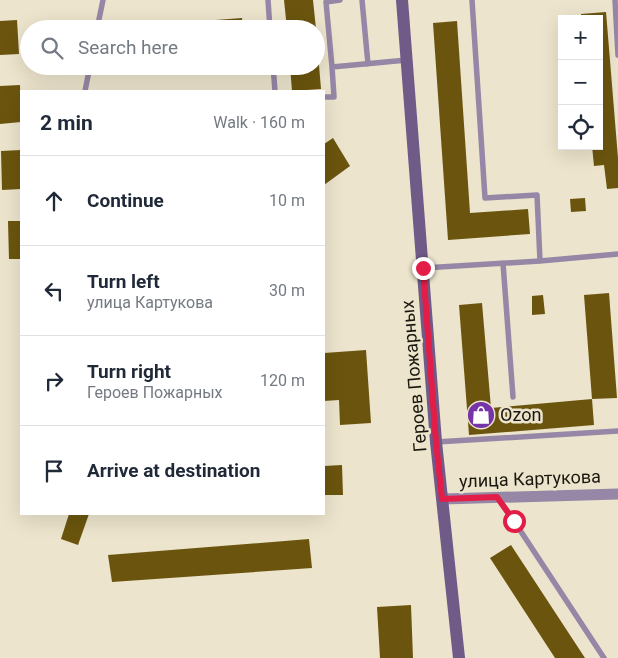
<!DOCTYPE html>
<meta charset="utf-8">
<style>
:root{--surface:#fff;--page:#f6f6f7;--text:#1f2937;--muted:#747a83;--line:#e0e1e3}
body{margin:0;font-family:Roboto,sans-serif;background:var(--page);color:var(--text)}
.controls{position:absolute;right:15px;top:15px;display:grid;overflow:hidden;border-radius:0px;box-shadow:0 5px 20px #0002}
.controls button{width:45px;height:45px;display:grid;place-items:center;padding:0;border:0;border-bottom:1px solid var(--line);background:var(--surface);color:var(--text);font:25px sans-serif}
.stop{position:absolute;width:15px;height:15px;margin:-11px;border:4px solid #e11d48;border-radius:50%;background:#fff}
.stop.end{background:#e11d48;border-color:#fff;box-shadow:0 1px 5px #0008}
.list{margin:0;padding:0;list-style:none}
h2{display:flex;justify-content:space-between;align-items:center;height:65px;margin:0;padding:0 20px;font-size:21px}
h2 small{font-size:16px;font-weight:400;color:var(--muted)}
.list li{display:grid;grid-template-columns:32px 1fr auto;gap:15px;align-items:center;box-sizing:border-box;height:90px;padding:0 20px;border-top:1px solid var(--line)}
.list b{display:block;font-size:19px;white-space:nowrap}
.list p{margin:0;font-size:16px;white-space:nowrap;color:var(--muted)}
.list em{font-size:16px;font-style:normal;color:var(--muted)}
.icon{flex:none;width:28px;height:28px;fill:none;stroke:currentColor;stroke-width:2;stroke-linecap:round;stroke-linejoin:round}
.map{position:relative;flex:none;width:618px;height:658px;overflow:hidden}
.search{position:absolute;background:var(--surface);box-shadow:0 5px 20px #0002;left:20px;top:20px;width:305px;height:55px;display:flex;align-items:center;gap:12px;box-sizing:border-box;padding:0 18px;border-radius:28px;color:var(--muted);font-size:19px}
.panel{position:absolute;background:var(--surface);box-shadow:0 5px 20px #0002;left:20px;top:90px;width:305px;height:425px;border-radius:0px}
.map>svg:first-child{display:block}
.building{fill:#6b550e}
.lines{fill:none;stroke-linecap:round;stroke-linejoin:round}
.lane{stroke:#9687a6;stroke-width:5.5}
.street{stroke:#9687a6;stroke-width:11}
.secondary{stroke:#705a87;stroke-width:12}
.route{stroke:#e11d48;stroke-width:6}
.labels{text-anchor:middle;stroke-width:5;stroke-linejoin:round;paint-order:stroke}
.street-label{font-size:18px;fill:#1a170e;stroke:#ece4cc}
.poi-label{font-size:18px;fill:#1a170e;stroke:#ece4cc;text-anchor:start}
</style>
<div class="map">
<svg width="618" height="658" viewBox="0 0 618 658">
<rect width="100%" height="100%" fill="#ece4cc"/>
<path class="building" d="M284,0h29l3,29h-29z
M606,12l12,146v30l-11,1 -3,-24 -10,1 -2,-20h7v-127h-18v-5z
M242,18l1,11h-53l-1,-7z
M17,20l2,34 -19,1v-34z
M457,21l13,192 58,-4 2,25 -82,6 -15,-217z
M316,53h2l3,36 -29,2 -2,-25h26z
M20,85l1,37 -21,2v-38z
M333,138l17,28 -26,19v-41z
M21,150v39l-19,1 -1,-39z
M585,198l1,13 -15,1 -1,-13z
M8,221h13v38h-12z
M609,293l8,105 -25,1 2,26 -125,10 -10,-130 23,-2 9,105 101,-9 -8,-104z
M543,295l2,19 -13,1v-19z
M366,350l5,73 -31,2 -1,-25 -15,1v-48z
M342,465l1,30h-19v-29z
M69,514h20l-11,31 -17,-6z
M309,539l3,29 -200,14 -4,-27z
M511,545l74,113h-30l-65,-100z
M411,605l2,53h-33l-3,-51z"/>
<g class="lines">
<path class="lane" d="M268,0l2,29
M340,0l-14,2 6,65 75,-7
M362,0l6,64
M472,0l13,198 52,-3 3,66
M615,0l3,55
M97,29l6,-29
M273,66l2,25
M85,91l5,-25
M324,97h10l-2,-30
M503,263l10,134
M423,268l117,-7 78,-7
M436,442l182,-11
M497,497l17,24 90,137"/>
<path class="street" d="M443,499l175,-5"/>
<path class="secondary" d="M402,0l34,442 23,216"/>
</g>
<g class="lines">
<path class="route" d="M423,268l13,174 6,57 55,-2 17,24"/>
</g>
<defs>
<symbol id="shop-disc" viewBox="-11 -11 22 22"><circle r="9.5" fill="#7534a8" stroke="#ece4cc"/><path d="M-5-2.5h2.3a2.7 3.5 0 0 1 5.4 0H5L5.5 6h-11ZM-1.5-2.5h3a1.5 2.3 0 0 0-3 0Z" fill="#fff"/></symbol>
</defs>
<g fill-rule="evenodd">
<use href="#shop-disc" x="465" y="399" width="32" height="32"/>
</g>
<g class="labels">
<g class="street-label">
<text transform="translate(414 376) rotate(-95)" y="6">Героев Пожарных</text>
<text transform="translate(530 479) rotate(-2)" y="6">улица Картукова</text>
</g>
<g class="poi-label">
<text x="500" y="421">Ozon</text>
</g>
</g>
</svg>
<div class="controls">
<button>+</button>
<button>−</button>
<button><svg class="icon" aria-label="locate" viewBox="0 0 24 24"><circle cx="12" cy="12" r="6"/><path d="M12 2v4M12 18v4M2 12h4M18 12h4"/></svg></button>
</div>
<div class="stop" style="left:514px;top:521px"></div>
<div class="stop end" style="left:423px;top:268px"></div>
<div class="search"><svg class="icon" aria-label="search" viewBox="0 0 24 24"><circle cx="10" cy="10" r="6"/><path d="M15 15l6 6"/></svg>Search here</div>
<section class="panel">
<h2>2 min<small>Walk · 160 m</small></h2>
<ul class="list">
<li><svg class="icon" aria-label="ahead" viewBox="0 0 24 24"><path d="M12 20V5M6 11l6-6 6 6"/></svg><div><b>Continue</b></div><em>10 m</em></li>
<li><svg class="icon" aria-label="left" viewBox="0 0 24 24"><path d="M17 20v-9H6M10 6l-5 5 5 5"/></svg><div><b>Turn left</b><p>улица Картукова</p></div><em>30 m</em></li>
<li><svg class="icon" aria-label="right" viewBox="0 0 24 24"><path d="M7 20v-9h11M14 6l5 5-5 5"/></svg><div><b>Turn right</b><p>Героев Пожарных</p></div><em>120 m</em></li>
<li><svg class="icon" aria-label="arrive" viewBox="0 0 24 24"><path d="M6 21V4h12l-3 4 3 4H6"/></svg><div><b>Arrive at destination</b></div></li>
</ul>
</section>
</div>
